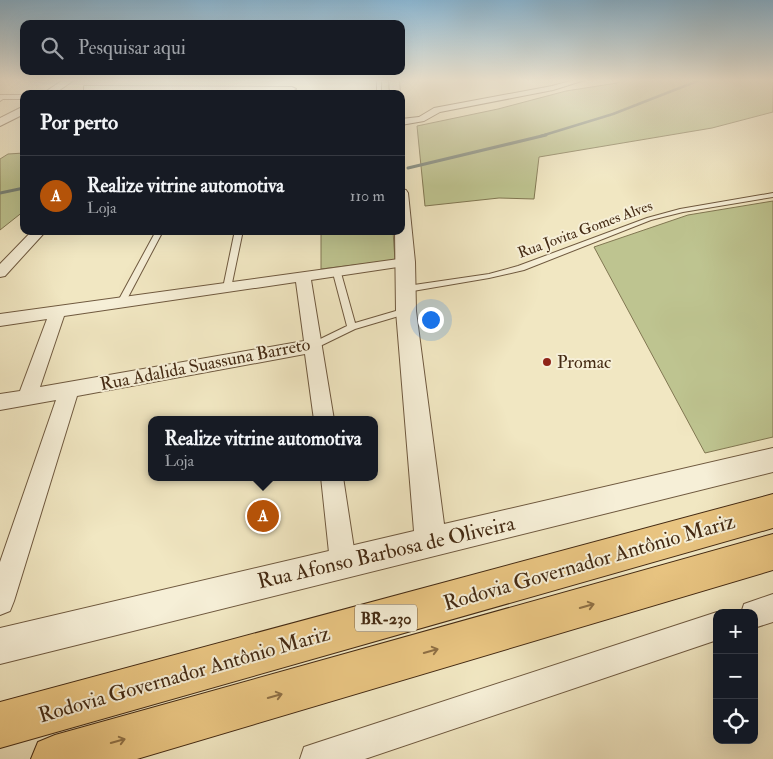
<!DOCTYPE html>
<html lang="pt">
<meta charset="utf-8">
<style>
:root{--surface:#171b24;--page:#242831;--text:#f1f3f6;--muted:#9ea1a6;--line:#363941;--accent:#b45309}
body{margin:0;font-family:"IM FELL Double Pica",serif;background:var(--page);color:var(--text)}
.controls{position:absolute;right:15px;bottom:15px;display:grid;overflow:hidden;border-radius:10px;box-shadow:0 5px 20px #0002}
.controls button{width:45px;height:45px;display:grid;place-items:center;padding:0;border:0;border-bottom:1px solid var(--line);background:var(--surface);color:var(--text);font:25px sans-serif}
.you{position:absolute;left:430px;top:319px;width:18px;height:18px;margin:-12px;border:4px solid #fff;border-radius:50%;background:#1a73e8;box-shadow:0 0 0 8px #1a73e833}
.badge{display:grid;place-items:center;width:32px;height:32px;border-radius:50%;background:var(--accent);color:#fff;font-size:16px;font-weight:700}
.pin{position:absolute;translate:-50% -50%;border:2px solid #fff;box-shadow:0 1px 5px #0006}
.popup{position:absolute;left:148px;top:416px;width:230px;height:65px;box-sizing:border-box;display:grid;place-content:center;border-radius:10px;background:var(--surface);filter:drop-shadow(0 1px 4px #0005);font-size:16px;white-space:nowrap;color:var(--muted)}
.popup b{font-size:19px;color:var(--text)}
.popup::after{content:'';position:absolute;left:50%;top:100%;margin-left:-10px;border:10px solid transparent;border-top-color:var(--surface)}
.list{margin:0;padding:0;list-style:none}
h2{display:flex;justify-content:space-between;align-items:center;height:65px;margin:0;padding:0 20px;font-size:21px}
h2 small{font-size:16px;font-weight:400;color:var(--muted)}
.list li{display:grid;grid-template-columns:32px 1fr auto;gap:15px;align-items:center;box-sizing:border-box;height:80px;padding:0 20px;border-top:1px solid var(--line)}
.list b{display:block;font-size:19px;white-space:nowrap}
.list p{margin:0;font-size:16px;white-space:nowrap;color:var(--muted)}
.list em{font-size:16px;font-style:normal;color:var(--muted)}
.icon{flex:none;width:28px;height:28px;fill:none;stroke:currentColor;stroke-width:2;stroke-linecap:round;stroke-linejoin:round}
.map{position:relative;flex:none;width:773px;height:759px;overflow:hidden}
.search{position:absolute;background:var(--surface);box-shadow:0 5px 20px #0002;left:20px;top:20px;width:385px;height:55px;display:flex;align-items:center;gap:12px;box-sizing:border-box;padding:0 18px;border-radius:10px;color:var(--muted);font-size:19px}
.panel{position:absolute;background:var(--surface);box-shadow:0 5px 20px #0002;left:20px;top:90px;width:385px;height:145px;border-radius:10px}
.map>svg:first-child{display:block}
.green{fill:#bec490;stroke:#817752}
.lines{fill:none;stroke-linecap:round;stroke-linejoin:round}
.stream-far1{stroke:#798378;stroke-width:2.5}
.stream{stroke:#798378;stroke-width:3}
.service-casing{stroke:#6f593f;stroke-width:2}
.minor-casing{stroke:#6f593f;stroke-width:2}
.tertiary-casing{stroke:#6f593f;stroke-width:2}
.trunk-casing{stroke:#442a13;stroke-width:2}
.service{fill:#f6efd7;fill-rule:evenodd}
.minor{fill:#f6efd7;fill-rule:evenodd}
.tertiary{fill:#f6efd7;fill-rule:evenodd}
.trunk{fill:#e8c481;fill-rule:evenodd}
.oneway{stroke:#8e6f44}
.poi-dot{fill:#8f2418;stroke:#f6efd7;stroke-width:2}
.labels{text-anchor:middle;stroke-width:4;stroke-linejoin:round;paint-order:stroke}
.far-street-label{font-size:15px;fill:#442a13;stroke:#f6efd7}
.shield{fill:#f6efd7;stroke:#79654e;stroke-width:1}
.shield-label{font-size:16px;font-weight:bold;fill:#442a13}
.poi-label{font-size:18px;fill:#442a13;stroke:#f6efd7;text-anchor:start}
.street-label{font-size:18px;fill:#442a13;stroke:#f6efd7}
.near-street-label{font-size:21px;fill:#442a13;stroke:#f6efd7}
</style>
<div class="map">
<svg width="773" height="759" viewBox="0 0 773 759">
<rect width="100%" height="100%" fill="#f1e7c2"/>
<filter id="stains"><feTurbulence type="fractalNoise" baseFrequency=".004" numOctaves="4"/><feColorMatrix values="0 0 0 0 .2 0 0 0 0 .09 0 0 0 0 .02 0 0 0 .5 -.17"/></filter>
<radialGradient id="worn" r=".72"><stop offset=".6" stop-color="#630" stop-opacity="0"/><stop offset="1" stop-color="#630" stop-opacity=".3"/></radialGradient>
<path class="green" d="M621,80h152v32l-61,16 -173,29 -5,42 -35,-1 -74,8 -8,-80 81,-17 68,-18 51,-8z
M24,153v58l-24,19v-71l8,-5z
M773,201v236l-68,16 -111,-206 94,-32z
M321,231h72l2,29 -74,9z"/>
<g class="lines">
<path class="stream-far1" d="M541,136l72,-22 87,-34"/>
<path class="stream" d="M408,168l138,-33
M0,193l24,-5"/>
<defs>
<path id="service" d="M377,80h4v14h-4z
M0,98l3,1 -3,2z
M773,193v4l-90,15 -32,8 -127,50 -35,8 -82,14 -4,-3 4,-3 82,-12 29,-8 129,-48 33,-9z
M156,231h7l-38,72 -1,2h-6l-1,-2z
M237,231h7l-2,4 -11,53 -4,3 -4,-3 11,-53z
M334,271h6l1,2 14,50 51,-15 4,3 -1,2 -54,16 -39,19h-6l-2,-2 2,-2 37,-18 -14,-53z"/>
<path id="minor" d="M574,80h11l-32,10 -113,22 -16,9 -23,4v-6l18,-2 15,-9 118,-22z
M84,86l208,1 4,2 -4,2 -205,-1h-3z
M0,95h24v4h-24z
M32,231h14l-41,45 -5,1v-13z
M406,258l5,1 2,3 -2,3 -100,15 23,140h-20l-9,-66 -228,42 -63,205 -4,10 -10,4v-53l56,-162 -56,10v-16l20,-3 27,-72 -47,7v-12zM296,282l8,59 -264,46 24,-71z
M321,477h22l13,85 -4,9 -9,4 -9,-4 -4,-9z
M773,594v28l-19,6v-15h-13l3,-9z
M717,612l2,1h-2v27l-352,119h-65l4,-12 12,-4z"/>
<path id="tertiary" d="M63,80h11l-20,14h-12z
M389,80h10l1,14h-10z
M24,106v8l-24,12v-8z
M401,189l5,1 2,3 7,69 1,49 28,213 329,-76v24l-773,192v-36l414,-97 -18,-220 -1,-80h6z"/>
<path id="trunk" d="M773,494v34l-773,220v-46z
M773,534v36l-636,189h-106l7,-17 17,-7z"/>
</defs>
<use href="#service" class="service-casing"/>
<use href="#minor" class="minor-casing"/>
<use href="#tertiary" class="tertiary-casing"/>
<use href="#trunk" class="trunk-casing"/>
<use href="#service" class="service"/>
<use href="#minor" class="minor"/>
<use href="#tertiary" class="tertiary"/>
<use href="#trunk" class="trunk"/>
</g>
<defs><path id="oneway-shaft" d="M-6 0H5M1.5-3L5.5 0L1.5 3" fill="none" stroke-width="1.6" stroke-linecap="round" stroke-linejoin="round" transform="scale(1.25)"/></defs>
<g class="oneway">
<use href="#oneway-shaft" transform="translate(587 606) rotate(-16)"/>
<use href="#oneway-shaft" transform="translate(431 651) rotate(-16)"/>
<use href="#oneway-shaft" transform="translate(275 696) rotate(-16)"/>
<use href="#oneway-shaft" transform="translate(118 741) rotate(-16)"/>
</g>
<linearGradient id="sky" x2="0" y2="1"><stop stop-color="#8ab8d6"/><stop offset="0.43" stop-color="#f9f4e4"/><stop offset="1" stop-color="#f9f4e4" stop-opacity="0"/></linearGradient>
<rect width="773" height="186" fill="url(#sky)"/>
<circle class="poi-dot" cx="547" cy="362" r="5"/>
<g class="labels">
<g class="far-street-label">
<text transform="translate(585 229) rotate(-20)" y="5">Rua Jovita Gomes Alves</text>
</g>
<rect class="shield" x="355" y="604.5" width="62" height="27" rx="4"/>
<g class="shield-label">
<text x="386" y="624">BR-230</text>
</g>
<g class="poi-label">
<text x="557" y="368">Promac</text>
</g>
<g class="street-label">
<text transform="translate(205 364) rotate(-11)" y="6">Rua Adalida Suassuna Barreto</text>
</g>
<g class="near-street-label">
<text transform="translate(386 552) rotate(-13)" y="7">Rua Afonso Barbosa de Oliveira</text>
<text transform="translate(589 562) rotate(-16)" y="7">Rodovia Governador Antônio Mariz</text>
<text transform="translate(184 674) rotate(-16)" y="7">Rodovia Governador Antônio Mariz</text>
</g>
</g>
<rect width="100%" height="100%" filter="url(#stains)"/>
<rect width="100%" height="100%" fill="url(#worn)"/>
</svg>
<div class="controls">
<button>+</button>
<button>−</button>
<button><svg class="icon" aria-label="locate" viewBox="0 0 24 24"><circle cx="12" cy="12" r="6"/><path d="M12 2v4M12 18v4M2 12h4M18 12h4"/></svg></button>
</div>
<div class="you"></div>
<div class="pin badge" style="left:263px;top:516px">A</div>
<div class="popup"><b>Realize vitrine automotiva</b>Loja</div>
<div class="search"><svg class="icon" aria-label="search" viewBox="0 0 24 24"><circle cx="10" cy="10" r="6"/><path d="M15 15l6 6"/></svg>Pesquisar aqui</div>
<section class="panel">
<h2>Por perto<small></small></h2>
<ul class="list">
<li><span class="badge">A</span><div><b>Realize vitrine automotiva</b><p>Loja</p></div><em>110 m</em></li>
</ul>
</section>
</div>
